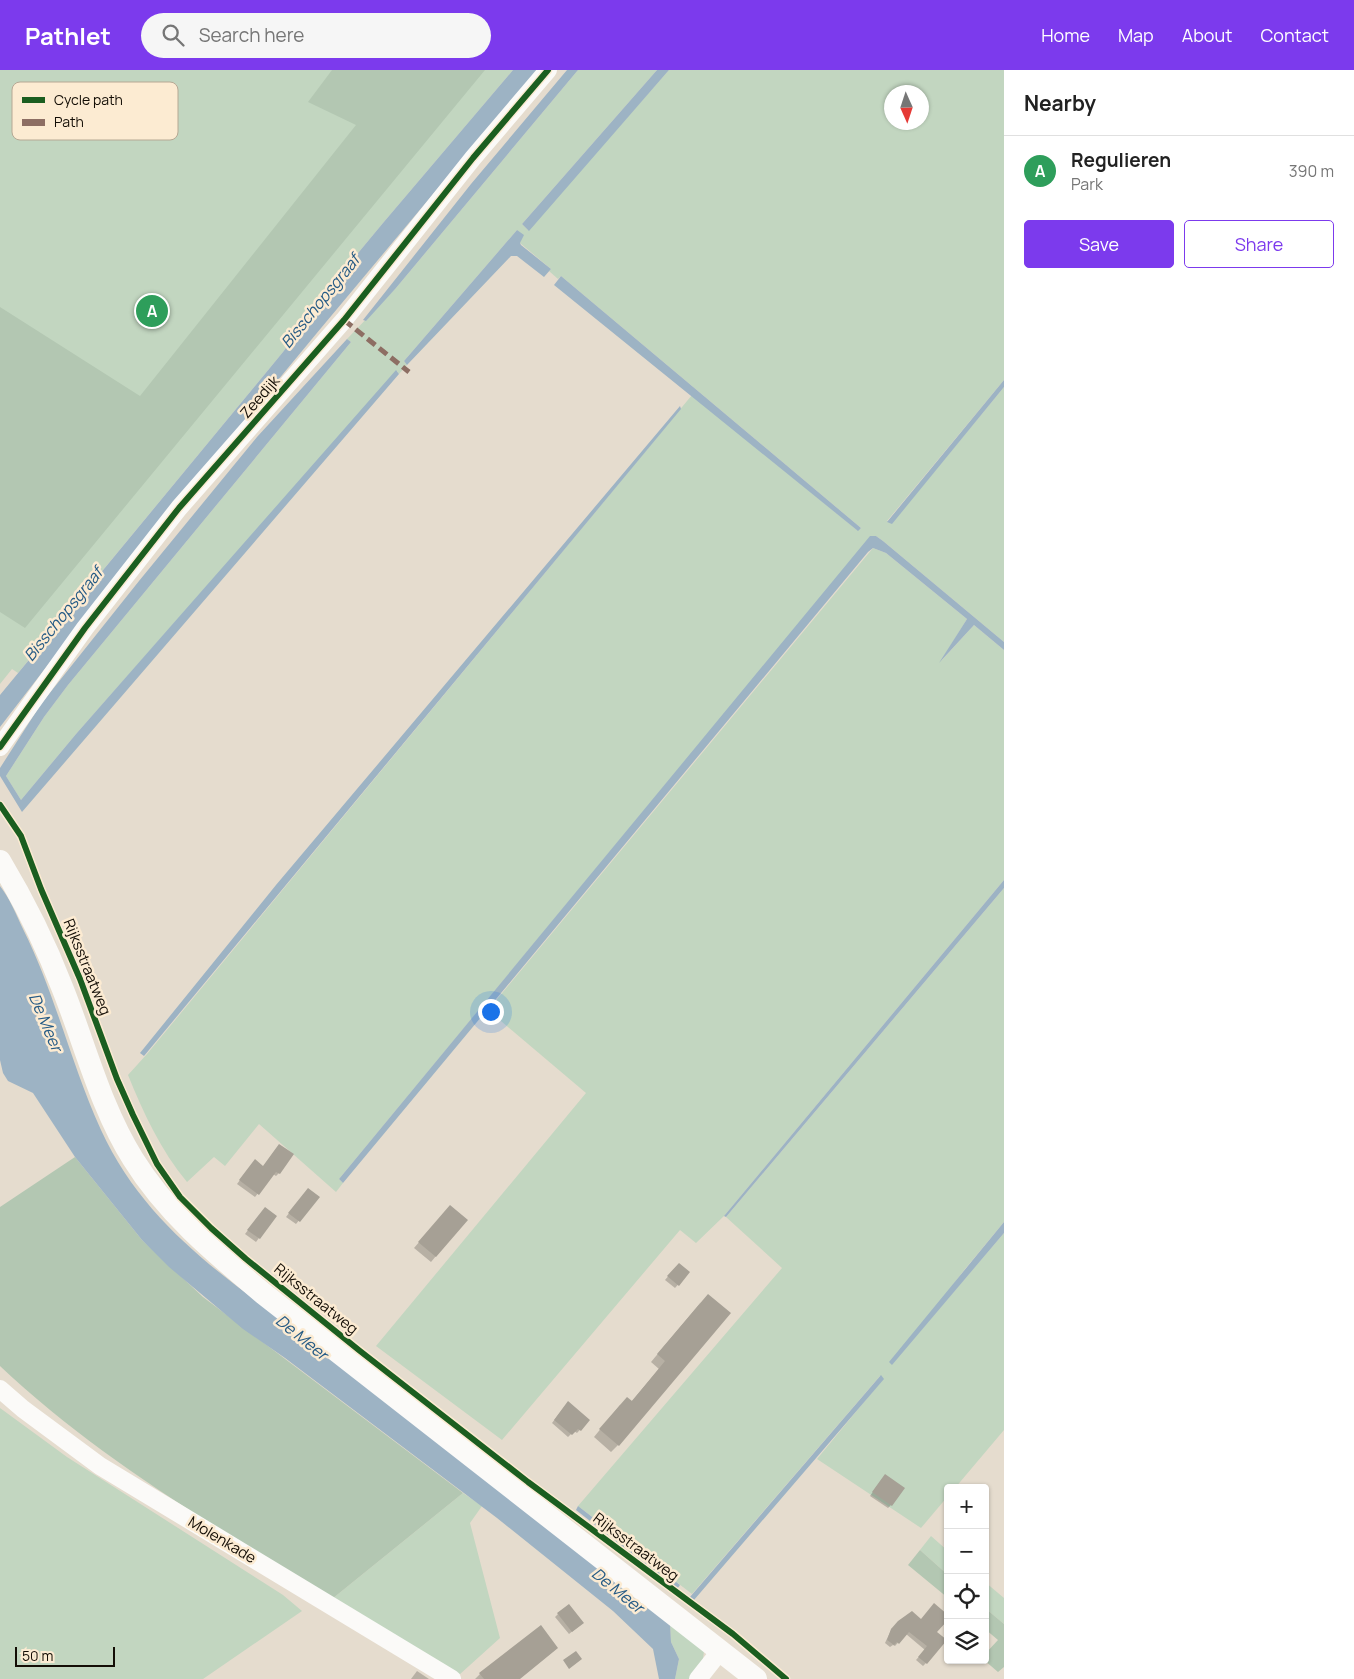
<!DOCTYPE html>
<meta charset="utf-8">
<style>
:root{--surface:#fff;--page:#f6f6f6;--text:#222;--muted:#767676;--line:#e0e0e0;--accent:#7c3aed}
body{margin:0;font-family:Manrope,sans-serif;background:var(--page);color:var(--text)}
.controls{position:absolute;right:15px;bottom:15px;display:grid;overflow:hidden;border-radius:5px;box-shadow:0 1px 4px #0004}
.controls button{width:45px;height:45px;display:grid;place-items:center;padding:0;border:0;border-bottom:1px solid var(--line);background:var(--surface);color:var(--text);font:25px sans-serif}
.compass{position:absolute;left:884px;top:15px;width:45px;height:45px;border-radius:50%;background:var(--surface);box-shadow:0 1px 4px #0004;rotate:177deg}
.scale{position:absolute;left:15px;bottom:12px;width:100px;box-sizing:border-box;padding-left:5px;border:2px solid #130d05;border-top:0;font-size:14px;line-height:18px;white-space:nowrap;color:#130d05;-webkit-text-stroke:4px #fcebd2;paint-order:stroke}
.you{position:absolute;left:490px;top:941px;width:18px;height:18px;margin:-12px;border:4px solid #fff;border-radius:50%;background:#1a73e8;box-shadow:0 0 0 8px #1a73e833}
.badge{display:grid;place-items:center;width:32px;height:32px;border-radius:50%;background:var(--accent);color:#fff;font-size:16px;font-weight:700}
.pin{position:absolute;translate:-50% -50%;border:2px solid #fff;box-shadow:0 1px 5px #0006}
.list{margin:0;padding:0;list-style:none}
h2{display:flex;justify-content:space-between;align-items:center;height:65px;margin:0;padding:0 20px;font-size:21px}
h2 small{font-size:16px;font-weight:400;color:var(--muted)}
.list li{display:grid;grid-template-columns:32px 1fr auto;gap:15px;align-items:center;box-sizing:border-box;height:70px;padding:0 20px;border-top:1px solid var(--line)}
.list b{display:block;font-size:19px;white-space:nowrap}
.list p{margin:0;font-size:16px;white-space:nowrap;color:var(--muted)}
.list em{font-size:16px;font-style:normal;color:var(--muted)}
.actions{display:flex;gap:10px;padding:15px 20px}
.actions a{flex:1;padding:11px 0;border:1px solid var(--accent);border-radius:5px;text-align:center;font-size:18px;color:var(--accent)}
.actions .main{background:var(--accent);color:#fff}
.icon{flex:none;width:28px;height:28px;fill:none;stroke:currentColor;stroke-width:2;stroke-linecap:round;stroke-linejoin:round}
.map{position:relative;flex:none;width:1004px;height:1609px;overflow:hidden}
header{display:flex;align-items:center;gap:30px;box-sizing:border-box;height:70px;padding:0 25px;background:var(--accent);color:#fff}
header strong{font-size:24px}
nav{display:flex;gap:28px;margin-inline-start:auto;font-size:18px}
.search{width:350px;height:45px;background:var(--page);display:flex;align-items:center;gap:12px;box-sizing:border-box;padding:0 18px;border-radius:28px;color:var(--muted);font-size:19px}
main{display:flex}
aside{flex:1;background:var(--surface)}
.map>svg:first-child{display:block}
.green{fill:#c2d6c0;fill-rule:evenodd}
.forest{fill:#b3c7b2}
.water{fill:#9db3c4}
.shadow{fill:#0003}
.building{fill:#a6a095}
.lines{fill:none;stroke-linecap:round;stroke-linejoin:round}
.minor{stroke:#fbfaf8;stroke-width:18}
.major{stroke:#fbfaf8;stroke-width:22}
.quiet{stroke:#8d6e63;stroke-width:5;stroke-dasharray:10 5;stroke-linecap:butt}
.cycleway-casing{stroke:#fcebd2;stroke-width:9}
.cycleway{stroke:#1b5e20;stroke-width:6}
.labels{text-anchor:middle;stroke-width:5;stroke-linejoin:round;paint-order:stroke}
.street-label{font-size:15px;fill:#130d05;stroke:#fcebd2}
.water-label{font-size:16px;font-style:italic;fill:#245a85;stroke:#fcebd2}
.key{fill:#fcebd2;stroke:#b6a894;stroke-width:1}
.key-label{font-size:14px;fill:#130d05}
</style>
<header>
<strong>Pathlet</strong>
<div class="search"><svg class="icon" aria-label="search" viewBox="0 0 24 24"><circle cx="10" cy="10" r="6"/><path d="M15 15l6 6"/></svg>Search here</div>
<nav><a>Home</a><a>Map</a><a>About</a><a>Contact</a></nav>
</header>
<main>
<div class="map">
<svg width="1004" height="1609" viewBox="0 0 1004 1609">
<rect width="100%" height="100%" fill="#e5dcce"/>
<path class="green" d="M0,0h513l-130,153 -54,65 -46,64 -265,321 -6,-4 -12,15z
M578,0h79l-135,154 6,6 141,-160h335v310l-117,141 5,2 112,-136v255l-121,-101 -7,-5 -9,5 -528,638 4,4 -7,9 -77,-68 -34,42 -11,-9 -27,25c-26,-31 -44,-70 -59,-107l19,-21 545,-659 165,135 4,-2 -300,-252 -3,3 -9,-8 2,-2 -31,-26 1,-4 -4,-9 -113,131 3,4 -8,9 -2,-3 -321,363 -55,66 -15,-24 38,-59 24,-32 283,-343 -4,-3 49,-51zM892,22h30v30h-30z
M873,478l13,5 81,66 -26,42 33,-36 30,25v230l-280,336 -28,27 -16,-13 -178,210 -126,-94 210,-253 -98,-83z
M1004,818v334l-39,47 -73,95 112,-131v197l-49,58h-7v8l-27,32 -104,-69 66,-80 -3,-3 -188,218 -114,-88 204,-238 -56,-51z
M0,1338l67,49 216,138 19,16 -99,68h-203z
M463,1423l19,13 -12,17 30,115 -41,37 -127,-76z
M931,1466l17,15v24l-28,-25z
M985,1512l19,16v26l-19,-16z
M670,1552l34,28 -1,10 -13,19h-15l4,-20 -8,-17z"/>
<path class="forest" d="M332,0h153l-460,558 -25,-16v-305l140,89 216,-271 -48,-23z
M75,1087l67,83 61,57 260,196 -131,106c-113,-70 -235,-141 -332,-233v-159z
M920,1480l28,25v23l-40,-33z
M985,1538l19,16v43l-6,5 -14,-12 1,-6 13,-14 -13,-11z"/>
<path class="water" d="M513,0h24c-181,217 -365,432 -537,657v-32l283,-343 46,-64 54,-65z
M567,0h11l-182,218 -30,33 -3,-1 108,-136z
M657,0h12l-140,161 -7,-7z
M517,160l7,5 -4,8 1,2 30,24 -7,8 -27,-21h-6l-104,109 -3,-4z
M561,206l300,252 -3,3 -304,-246z
M347,269l4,3 -283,343 -24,32 -38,59 15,24 55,-66 320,-364 3,4 -377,438 -22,-36v-8l41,-64 98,-123 118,-144z
M1004,310v7l-112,137 -5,-2z
M680,336l1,3 -537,647 -4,-3 136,-168z
M870,466h6l7,5 121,101v8l-30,-25 -35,38 28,-44 -81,-66 -13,-5 -5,4 -525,631 -4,-4z
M1004,810v8l-278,329 -2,-1z
M0,816c10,13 16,28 23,43 32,64 48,135 78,201 40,87 111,139 186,193l383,299 1,20 8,17 -4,20h-16l-6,-30 -40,-38 -116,-93 -212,-160 -42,-29 -74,-62 -27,-27 -67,-83 -42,-64 -25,-12 -5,-8 -3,-13z
M1004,1152v11l-112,132 -3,-3z
M881,1305l3,4 -190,221 -4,-3z
M578,1436l102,79 -3,4 -101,-79z"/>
<path class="shadow" d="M276,1079l3,24 -3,3 -3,-2 -18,23 -18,-13 15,-20 11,3z
M305,1123l13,4 -22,27 -10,-7z
M262,1142l13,4 -19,26 -11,-8z
M445,1142l21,8 -35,42 -17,-14z
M676,1197l13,5 -14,16 -10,-8z
M701,1232l-83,143 -7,7 -17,-15 26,-32 11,-3 28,-33 -8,-7z
M565,1336l24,14 -12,13 -3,-2 -6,6 -16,-14z
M882,1409l9,26 -3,3 -18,-12z
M558,1544l21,12 -10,8 -14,-17z
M892,1558l44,4 -10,31 -3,3 -7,-6 9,-10 -19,-16 -11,12 -2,-1 -3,2 -5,-4z
M557,1578l-38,31h-44l5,-5z
M417,1601l12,8h-18z"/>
<path class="building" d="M279,1074l15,10 -14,20 -4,-2 -17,23 -20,-15 16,-21 8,7z
M308,1118l12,9 -20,25 -12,-9z
M450,1135l18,15 -32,37 -18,-15z
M265,1137l12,9 -17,23 -13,-9z
M679,1193l11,9 -11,14 -12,-10z
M708,1224l23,19 -112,133 -20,-17 28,-32 5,4 33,-40 -8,-7z
M568,1331l22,19 -9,11 -3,-2 -6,6 -18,-15z
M885,1404l20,14 -13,18 -20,-14z
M934,1533l14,12v5l-11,12 10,8 -20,24 -9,-7 9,-11 -18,-14 -10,12 -2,-2 -3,3 -7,-5 4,-11 7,-8 14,-10 9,8z
M569,1534l15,19 -12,9 -15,-19z
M541,1555l17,23 -38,31h-36l-5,-6z
M576,1581l6,8 -13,10 -6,-9z"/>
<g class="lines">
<path class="minor" d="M0,677l85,-119 94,-120 165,-188 129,-162 75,-88
M0,1319l23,20 77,57 352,213
M698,1609l23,-29"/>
<path class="major" d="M0,791c24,40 45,82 62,126 23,57 38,119 71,172 34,55 83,95 132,136l491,384"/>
<path class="quiet" d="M344,250l65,52"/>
<defs>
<path id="cycleway" d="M0,677l85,-119 94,-120 165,-188 129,-162 75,-88
M0,735l21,31 20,53 39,90 37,100 16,36 24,49 23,33 31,31 35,31 114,92 168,131 205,152 53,45"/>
</defs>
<use href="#cycleway" class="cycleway-casing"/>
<use href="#cycleway" class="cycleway"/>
</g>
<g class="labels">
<g class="street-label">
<text transform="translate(260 327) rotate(-49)" y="5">Zeedijk</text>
<text transform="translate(87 897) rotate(68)" y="5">Rijksstraatweg</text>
<text transform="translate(316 1229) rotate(39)" y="5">Rijksstraatweg</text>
<text transform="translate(222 1470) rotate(31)" y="5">Molenkade</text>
<text transform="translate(636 1477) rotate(37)" y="5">Rijksstraatweg</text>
</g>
<g class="water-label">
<text transform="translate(320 231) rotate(-51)" y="6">Bisschopsgraaf</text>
<text transform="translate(63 544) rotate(-51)" y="6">Bisschopsgraaf</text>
<text transform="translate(46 952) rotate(67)" y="6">De Meer</text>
<text transform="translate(302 1267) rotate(39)" y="6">De Meer</text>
<text transform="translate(618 1520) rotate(39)" y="6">De Meer</text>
</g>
</g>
<rect x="12" y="12" width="166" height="58" rx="8" class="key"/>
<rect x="22" y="27" width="23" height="6" fill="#1b5e20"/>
<rect x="22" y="49" width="23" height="7" fill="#8d6e63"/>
<g class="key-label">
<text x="54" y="35">Cycle path</text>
<text x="54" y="57">Path</text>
</g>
</svg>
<div class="controls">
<button>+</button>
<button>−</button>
<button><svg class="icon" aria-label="locate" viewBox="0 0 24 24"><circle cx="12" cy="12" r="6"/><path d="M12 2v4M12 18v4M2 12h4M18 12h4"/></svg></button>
<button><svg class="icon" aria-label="layers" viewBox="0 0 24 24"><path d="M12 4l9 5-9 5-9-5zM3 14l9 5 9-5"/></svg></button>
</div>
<svg class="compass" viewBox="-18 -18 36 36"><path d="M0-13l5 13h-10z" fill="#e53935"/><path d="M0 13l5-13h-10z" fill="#767676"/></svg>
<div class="scale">50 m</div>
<div class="you"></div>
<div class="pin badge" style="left:152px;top:241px;background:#2e9e5b">A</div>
</div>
<aside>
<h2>Nearby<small></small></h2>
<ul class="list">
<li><span class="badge" style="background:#2e9e5b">A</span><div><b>Regulieren</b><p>Park</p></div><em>390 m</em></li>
</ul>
<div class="actions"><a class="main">Save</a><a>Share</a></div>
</aside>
</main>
